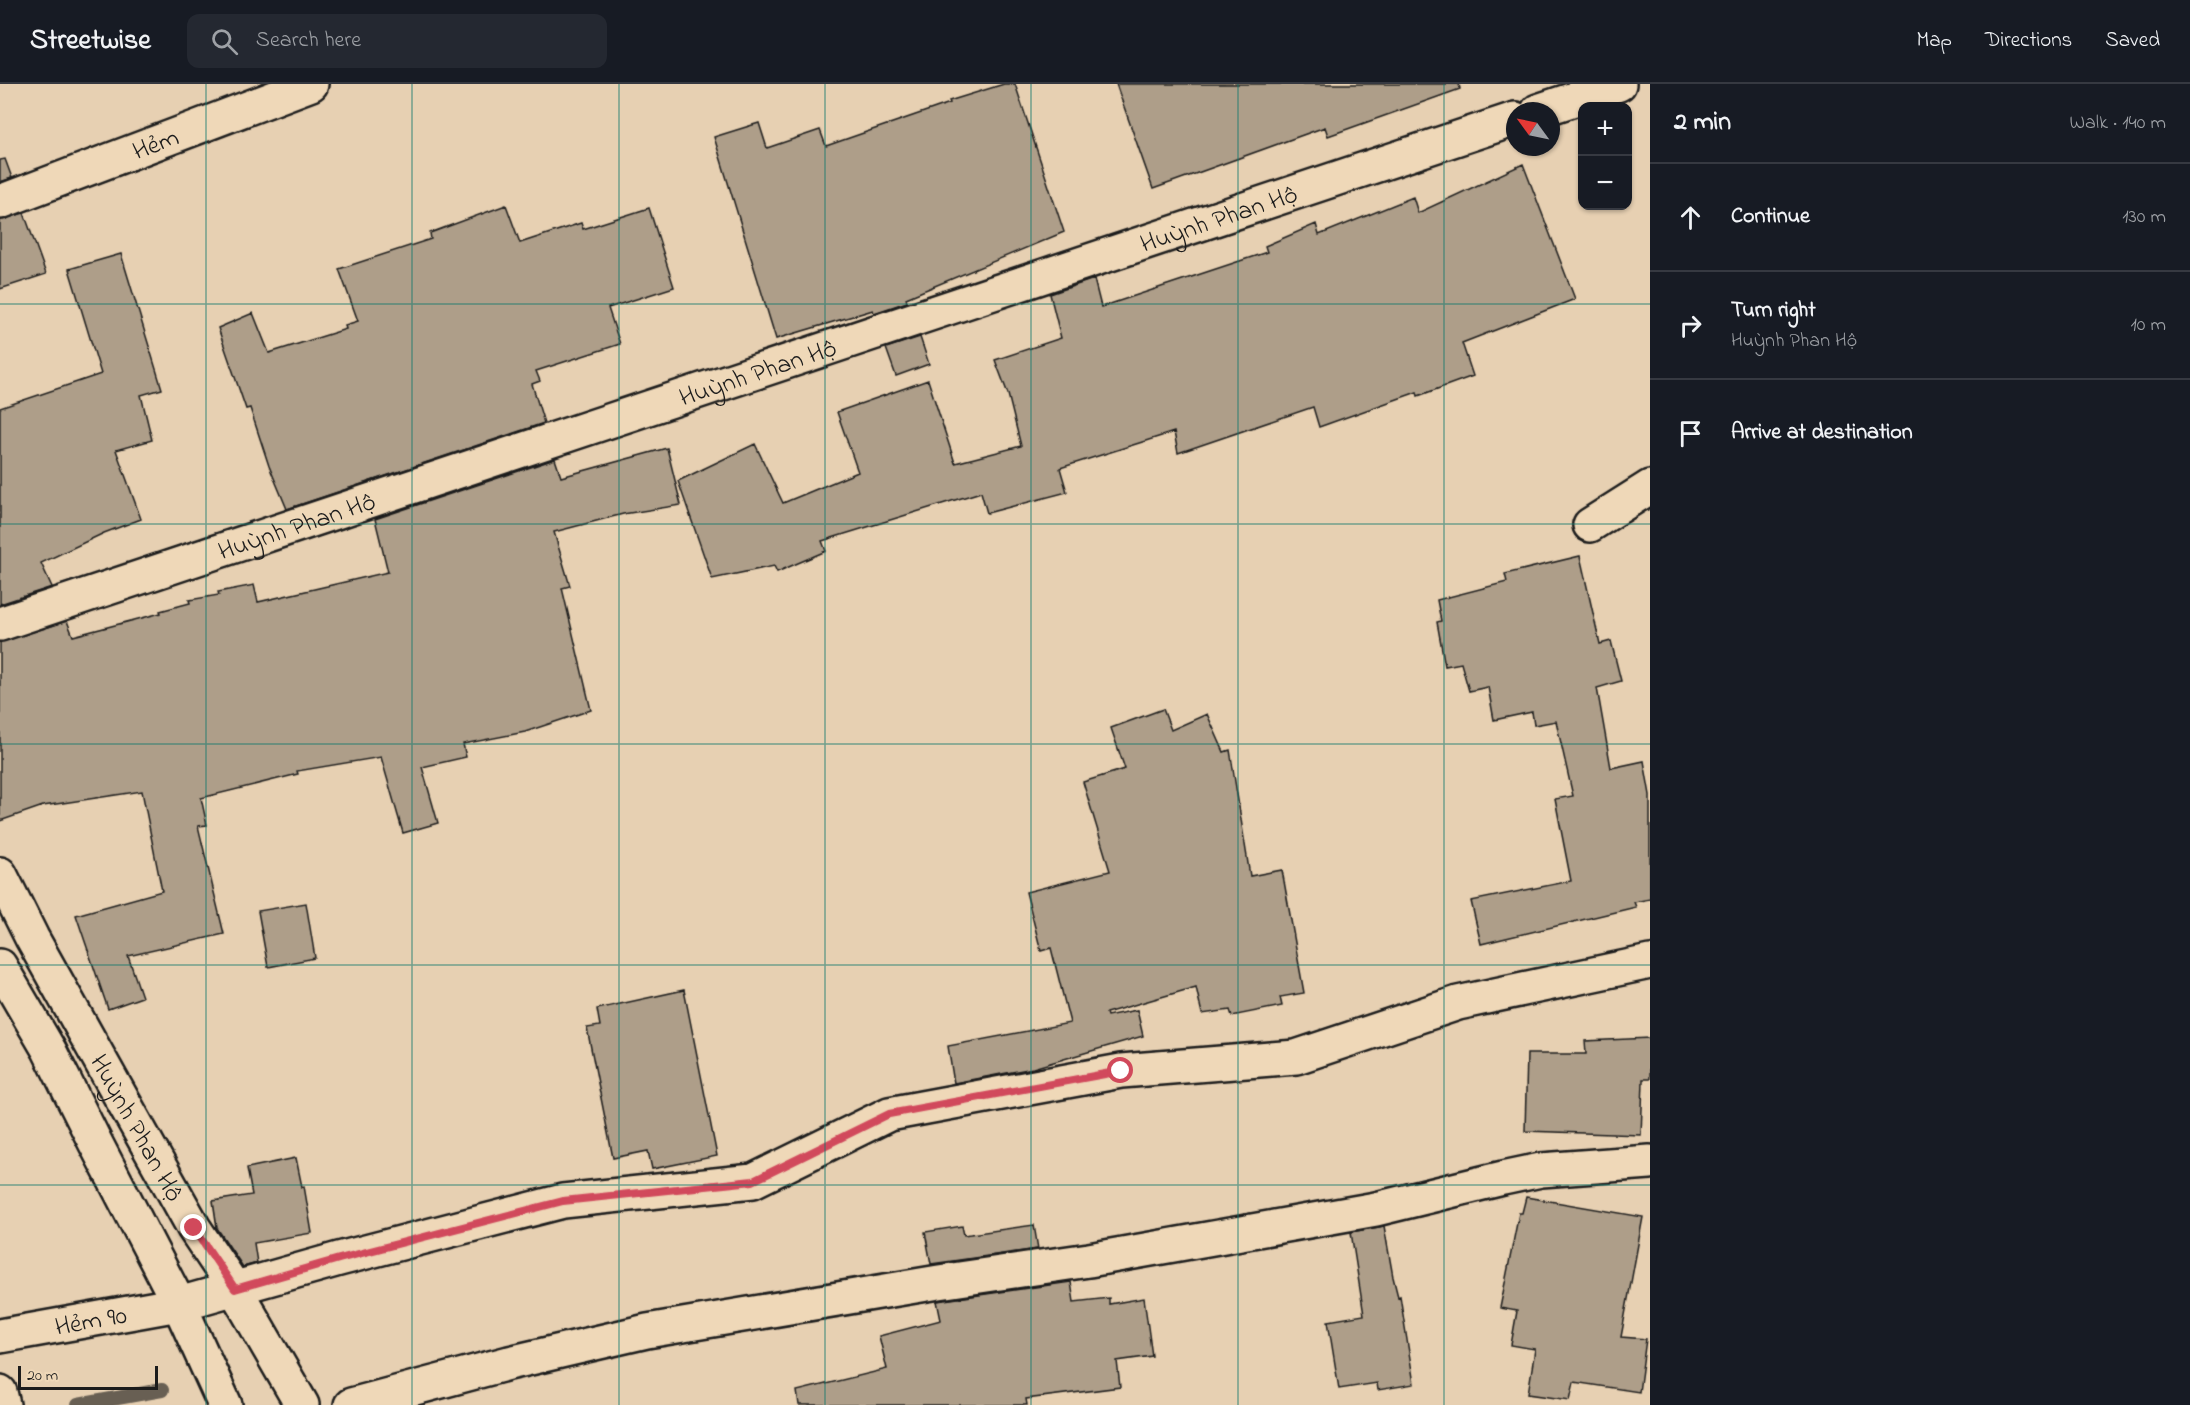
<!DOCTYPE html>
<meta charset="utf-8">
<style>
:root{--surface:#171b24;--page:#242831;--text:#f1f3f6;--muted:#9ea1a6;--line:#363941}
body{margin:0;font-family:"Indie Flower",sans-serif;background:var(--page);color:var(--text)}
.controls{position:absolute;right:18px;top:18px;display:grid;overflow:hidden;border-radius:12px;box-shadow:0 2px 4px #0004}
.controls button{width:54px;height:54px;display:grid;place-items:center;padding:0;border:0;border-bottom:2px solid var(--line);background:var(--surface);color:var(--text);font:30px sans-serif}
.compass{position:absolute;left:1506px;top:18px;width:54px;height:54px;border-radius:50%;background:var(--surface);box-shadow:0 2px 4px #0004;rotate:303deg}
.scale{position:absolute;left:18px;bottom:15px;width:140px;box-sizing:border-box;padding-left:6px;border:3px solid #1c1c1c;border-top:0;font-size:16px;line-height:21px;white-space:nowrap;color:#1c1c1c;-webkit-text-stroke:4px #efd8b8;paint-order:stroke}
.stop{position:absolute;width:18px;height:18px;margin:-14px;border:4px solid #d1495b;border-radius:50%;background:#fff}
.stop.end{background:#d1495b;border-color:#fff;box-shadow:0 2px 6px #0008}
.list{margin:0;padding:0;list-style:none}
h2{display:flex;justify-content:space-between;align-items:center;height:78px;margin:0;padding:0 24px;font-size:26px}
h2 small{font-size:20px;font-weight:400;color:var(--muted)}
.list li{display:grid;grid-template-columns:39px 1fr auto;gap:18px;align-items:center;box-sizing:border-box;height:108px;padding:0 24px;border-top:2px solid var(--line)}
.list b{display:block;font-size:22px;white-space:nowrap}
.list p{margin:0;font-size:20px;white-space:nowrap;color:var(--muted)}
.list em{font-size:20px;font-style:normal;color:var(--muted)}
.icon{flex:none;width:33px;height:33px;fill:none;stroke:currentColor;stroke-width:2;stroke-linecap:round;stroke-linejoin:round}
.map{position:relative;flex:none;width:1650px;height:1321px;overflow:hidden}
header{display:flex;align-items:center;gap:36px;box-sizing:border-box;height:84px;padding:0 30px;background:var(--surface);border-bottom:2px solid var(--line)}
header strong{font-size:28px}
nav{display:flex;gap:33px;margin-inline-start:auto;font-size:21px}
.search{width:420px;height:54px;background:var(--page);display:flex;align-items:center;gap:15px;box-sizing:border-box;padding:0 21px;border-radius:12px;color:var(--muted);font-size:22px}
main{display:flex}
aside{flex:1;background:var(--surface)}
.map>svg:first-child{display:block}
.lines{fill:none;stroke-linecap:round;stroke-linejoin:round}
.stream{stroke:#675f53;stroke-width:14}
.building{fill:#ae9e89;stroke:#1c1c1c;stroke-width:1.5}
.minor-casing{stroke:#1c1c1c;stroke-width:38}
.tertiary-casing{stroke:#1c1c1c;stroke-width:38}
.minor{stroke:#efd8b8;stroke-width:33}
.tertiary{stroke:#efd8b8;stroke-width:33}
.route{stroke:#d1495b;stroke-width:8}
.grid{fill:none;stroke:#0f766e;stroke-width:1.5;stroke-opacity:0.55}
.labels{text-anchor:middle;stroke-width:5;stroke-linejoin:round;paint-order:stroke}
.street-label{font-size:26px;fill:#1c1c1c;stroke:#efd8b8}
</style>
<header>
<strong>Streetwise</strong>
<div class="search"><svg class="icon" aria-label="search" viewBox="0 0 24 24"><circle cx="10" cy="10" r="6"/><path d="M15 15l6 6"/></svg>Search here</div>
<nav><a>Map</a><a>Directions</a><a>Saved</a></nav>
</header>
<main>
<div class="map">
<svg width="1650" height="1321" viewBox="0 0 1650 1321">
<rect width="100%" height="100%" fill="#e7d0b2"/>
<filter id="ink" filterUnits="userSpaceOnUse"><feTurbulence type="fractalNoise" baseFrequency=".0167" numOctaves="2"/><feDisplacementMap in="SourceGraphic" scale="12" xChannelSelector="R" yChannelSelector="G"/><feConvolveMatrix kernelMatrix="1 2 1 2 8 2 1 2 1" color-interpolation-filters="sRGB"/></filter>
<g filter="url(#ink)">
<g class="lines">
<path class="stream" d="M78,1321l84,-15"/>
</g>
<path class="building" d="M1004,0h11l49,148 -158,66 1,4 -33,11 -1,-3 -97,29 -62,-202 45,-14 8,25 53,-18 6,16 124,-43 -1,-2z
M1116,0h343l1,5 -132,47 -3,-9 -172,62z
M5,75l7,19 -12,4v-22z
M1523,80l52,135 -113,44 11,33 -55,20 -1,-4 -98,35 -6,-20 -135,46 -4,-21 -114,36 7,24 -80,21 -6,-21 -159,49 4,10 -49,21 -3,-6 -62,13 -34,-98 77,-37 28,59 75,-31 -21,-60 91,-32 27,83 66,-17 -13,-52 -13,-34 66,-22 -11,-44 44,-15 7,28 166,-55 -2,-6 51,-22 3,11 94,-38 5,16z
M506,121l14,38 61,-20 2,6 66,-21 25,79 -66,21 12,36 -84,27 4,10 -8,3 12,39 -257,86 -18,-43 -19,-58 -4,1 -28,-81 35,-15 16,40 77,-24 -1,-4 13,-4 -19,-52 92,-30 -1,-6z
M24,129l22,61 -46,15v-69z
M121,170l41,135 -21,6 11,45 -36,10 25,69 -37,14 -63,30 11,24 -52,17v-196l101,-34 -32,-105z
M920,253l9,27 -33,12 -10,-28z
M667,364l14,57 -58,9 -69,18 16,54 -8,2 29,122 -66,22 -62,12 3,13 -44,10 16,56 -35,10 -22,-76 -84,14 1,3 -97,24 6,27 -9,1 26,108 -96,22 14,41 -34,12 -32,-94 86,-24 -20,-100 -99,15 -43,15v-179l67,-21 6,15 88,-23 -1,-2 30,-8 -1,-3 30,-5 -1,-3 36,-7 4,17 130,-30 -13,-53 180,-60 6,18z
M1580,472l20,88 11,-3 10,40 -24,7 14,80 33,-7 6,34v104l-16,3 2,5 -155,37 -10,-43 100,-20 -16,-82 18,-3 -17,-75 -22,4 -2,-13 -38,8 -6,-33 -19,4 -8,-28 -16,3 -8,-44 4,-1 -4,-21 70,-18 -2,-8z
M1163,625l8,21 36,-16 17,38 6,-2 20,126 32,-6 22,123 -24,4 2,9 -50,10 -2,-6 -28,4 -6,-27 -90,26 1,3 30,-6 6,26 -110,32 -79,15 -6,-37 122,-23 -19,-75 -10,3 -15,-59 84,-21 -27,-89 42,-13 -14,-41z
M306,819l9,55 -47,9 -10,-56z
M684,906l33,166 -65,13 -4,-18 -35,7 -26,-130 13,-2 -3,-17z
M1650,954v41h-7v2l-2,54 -116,-4 2,-77h59l-1,-13z
M296,1074l6,29 2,-1 8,47 -58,10 3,20 -14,4 -26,-39 -4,-27 39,-6 -5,-27z
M1526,1113l117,20 -22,120 25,2 -7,53 -65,-10 -4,18 -42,-6 7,-45 -24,-4 6,-34 -17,-3 19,-95h3z
M1034,1141l4,24 -107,15 -6,-32 37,-6 2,9z
M1384,1142l9,51 5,20 2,-1 14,88 -36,6 -1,-7 -38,6 -11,-68 36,-6 -13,-83z
M1071,1198l3,20 35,-4v6l35,-6 8,58 -35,5 3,26 -94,12 1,6h-228l-2,-14 90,-22 -8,-33 62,-16 -4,-19z"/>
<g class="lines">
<defs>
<g id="minor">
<path id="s1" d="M0,118l311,-118"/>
<path d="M1590,441l60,-38"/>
<path id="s2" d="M0,1252l179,-32 160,-45 224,-58 190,-20 136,-67 232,-43 175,-14 162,-54 192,-41"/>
<path d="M0,1308l3,13"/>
<path d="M351,1321l158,-42 138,-32 292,-49 150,-22 287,-51 127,-31 38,-8 109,-8"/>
</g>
<g id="tertiary">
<path d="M1538,27l81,-27"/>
<path id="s3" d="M0,540l1515,-505"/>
<path id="s4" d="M0,790l32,64 162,290 41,61 67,116"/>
<path d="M0,882l49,84 46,92 84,162 46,101"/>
</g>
</defs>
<use href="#minor" class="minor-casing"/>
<use href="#tertiary" class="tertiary-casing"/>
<use href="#minor" class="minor"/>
<use href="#tertiary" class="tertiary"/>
</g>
</g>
<g class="lines" filter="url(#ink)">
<path class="route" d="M194,1144l41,61 104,-30 224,-58 190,-20 136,-67 232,-43"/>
</g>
<path class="grid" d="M206,0v1321M412,0v1321M619,0v1321M825,0v1321M1031,0v1321M1238,0v1321M1444,0v1321M0,220h1650M0,440h1650M0,660h1650M0,881h1650M0,1101h1650"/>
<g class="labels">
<g class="street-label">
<text dy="9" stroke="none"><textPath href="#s1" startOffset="166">Hẻm</textPath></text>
<text dy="9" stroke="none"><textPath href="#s3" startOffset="1284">Huỳnh Phan Hộ</textPath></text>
<text dy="9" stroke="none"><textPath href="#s3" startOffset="798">Huỳnh Phan Hộ</textPath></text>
<text dy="9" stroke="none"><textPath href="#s3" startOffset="312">Huỳnh Phan Hộ</textPath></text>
<text dy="9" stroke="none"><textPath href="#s4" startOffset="288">Huỳnh Phan Hộ</textPath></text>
<text dy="9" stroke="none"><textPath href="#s2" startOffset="92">Hẻm 90</textPath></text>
</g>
</g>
</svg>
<div class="controls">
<button>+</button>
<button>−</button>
</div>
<svg class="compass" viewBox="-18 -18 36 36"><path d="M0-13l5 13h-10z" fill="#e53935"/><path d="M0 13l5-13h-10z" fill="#9ea1a6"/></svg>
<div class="scale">20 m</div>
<div class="stop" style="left:1121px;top:987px"></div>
<div class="stop end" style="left:194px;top:1144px"></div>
</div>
<aside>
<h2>2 min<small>Walk · 140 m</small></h2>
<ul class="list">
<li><svg class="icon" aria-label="ahead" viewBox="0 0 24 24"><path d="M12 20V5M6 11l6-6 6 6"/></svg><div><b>Continue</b></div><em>130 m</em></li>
<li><svg class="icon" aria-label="right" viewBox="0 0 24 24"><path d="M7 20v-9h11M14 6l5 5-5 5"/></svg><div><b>Turn right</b><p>Huỳnh Phan Hộ</p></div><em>10 m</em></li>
<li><svg class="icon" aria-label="arrive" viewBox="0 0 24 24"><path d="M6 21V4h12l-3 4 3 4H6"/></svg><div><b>Arrive at destination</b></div></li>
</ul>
</aside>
</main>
